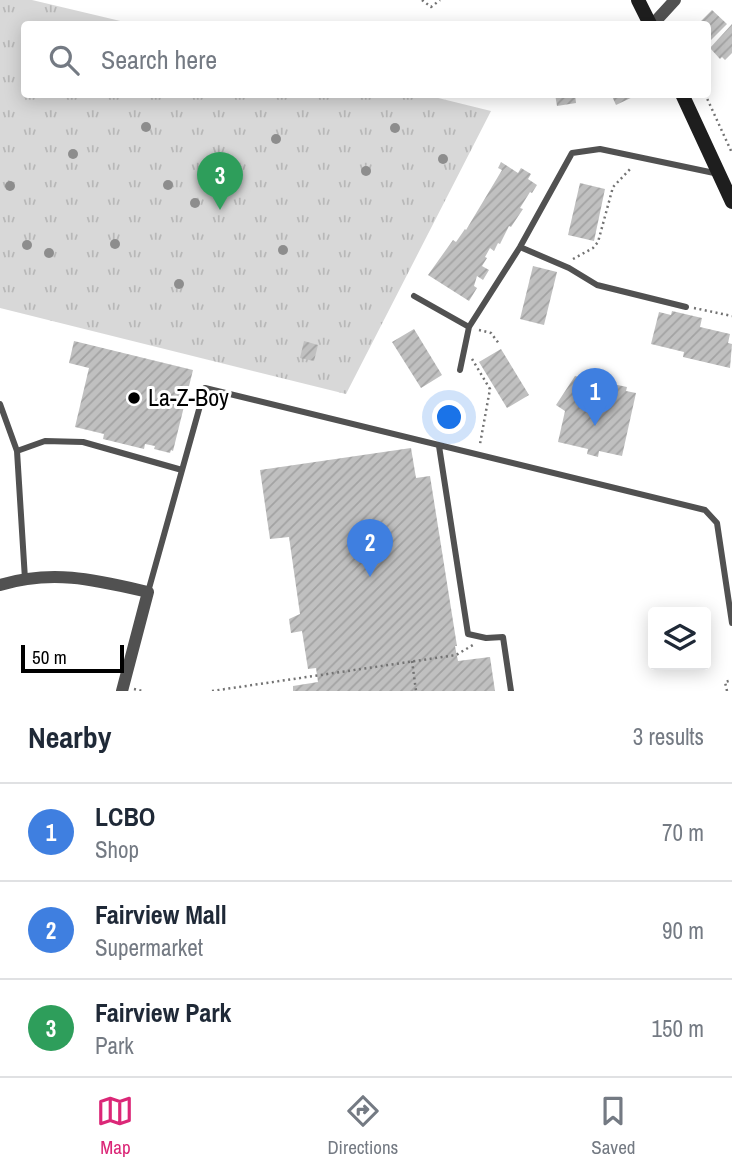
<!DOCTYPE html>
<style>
:root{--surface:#fff;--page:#f6f6f7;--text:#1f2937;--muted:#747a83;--line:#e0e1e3;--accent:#db2777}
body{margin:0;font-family:"Archivo Narrow",sans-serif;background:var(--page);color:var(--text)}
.controls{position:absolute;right:21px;bottom:21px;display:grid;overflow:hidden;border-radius:7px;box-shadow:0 4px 18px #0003}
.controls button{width:63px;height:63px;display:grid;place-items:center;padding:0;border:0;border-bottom:2px solid var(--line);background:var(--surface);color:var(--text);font:35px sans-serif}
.scale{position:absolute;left:21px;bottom:18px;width:103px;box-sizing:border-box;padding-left:7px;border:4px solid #000;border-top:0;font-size:19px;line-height:24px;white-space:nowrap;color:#000;-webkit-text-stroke:5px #fff;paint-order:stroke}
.you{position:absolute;left:450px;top:418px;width:24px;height:24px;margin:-18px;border:5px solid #fff;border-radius:50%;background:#1a73e8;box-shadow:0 0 0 10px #1a73e833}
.badge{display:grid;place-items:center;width:46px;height:46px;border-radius:50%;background:var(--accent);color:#fff;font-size:23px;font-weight:700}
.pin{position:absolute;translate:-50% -58px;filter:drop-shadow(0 2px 4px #0008)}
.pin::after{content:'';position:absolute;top:37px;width:24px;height:21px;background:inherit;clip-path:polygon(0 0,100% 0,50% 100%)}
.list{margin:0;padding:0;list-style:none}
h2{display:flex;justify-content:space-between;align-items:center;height:91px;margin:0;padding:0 28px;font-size:30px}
h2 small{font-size:23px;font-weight:400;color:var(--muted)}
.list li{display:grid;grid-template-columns:46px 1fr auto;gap:21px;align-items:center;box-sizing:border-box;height:98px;padding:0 28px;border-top:2px solid var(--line)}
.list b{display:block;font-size:26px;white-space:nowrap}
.list p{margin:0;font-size:23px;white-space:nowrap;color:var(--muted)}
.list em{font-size:23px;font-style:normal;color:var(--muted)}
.icon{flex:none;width:38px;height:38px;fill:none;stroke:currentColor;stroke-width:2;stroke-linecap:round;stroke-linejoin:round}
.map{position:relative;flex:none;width:732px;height:691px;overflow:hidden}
.search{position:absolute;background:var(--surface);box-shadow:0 4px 18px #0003;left:21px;right:21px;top:21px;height:77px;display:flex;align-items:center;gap:18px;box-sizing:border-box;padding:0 24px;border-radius:7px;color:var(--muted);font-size:26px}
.sheet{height:385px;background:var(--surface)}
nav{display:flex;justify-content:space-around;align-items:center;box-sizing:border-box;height:98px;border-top:2px solid var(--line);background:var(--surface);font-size:19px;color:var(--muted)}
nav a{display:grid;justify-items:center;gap:4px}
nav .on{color:var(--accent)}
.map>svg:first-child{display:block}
.grass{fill:url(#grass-tufts)}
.building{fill:url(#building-hatch)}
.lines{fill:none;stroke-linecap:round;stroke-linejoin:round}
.path{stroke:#737373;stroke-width:2.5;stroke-dasharray:2 3.5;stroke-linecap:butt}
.lane{stroke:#515151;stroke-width:6}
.street{stroke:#515151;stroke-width:12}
.secondary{stroke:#1e1e1e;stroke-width:14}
.tree{fill:#8d8d8d}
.poi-dot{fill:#000;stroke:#fff;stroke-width:2.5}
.labels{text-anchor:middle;stroke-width:6;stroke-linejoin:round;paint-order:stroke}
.poi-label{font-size:24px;fill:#000;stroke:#fff;text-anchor:start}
</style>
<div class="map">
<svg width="732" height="691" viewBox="0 0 732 691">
<defs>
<pattern id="grass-tufts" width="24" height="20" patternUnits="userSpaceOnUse" patternTransform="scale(1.75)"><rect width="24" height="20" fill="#d8d8d8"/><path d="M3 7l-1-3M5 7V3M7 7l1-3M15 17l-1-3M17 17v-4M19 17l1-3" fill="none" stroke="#b8b8b8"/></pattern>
<pattern id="building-hatch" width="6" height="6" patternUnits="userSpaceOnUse" patternTransform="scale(1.75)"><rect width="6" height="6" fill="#c0c0c0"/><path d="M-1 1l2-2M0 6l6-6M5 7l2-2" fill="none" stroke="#a3a3a3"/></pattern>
</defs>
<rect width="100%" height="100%" fill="#fff"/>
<path class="grass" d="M0,0h32l101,24h-109v70h398l69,17 -145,283 -346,-86z"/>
<path class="building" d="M712,10l15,14 -16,16 -3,-3v-13h-10z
M732,24v29l-7,7 -3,-3 -2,2 -10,-11z
M555,94h20l1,9 -19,3z
M611,94h28l-23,11z
M501,162l17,11 3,-5 10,6 -3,5 9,6 -5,8 -2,-1 -10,16 3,1 -12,18 -2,-1 -9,18 -2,-1 -4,8 -4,-3 -5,9 2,1 -5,8 7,4 -6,10 -6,-4 -3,10 3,2 -8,13 -41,-26 25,-35 3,2 9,-13 1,1 36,-60 -4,-2z
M580,183l25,6 -11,52 -26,-6z
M533,266l24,6 -13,53 -24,-6z
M672,311l30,7 -2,9 30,7 -2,9 4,1 -2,24 -47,-11 1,-5 -33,-8 8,-32 12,3z
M414,329l28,46 -21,13 -29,-46z
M74,341l119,29 -20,81 -2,-1 -1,3 -16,-4 1,-3 -10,-2 -1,5 -41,-10 1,-5 -29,-7 14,-59 -20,-5z
M304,341l14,4 -4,16 -14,-3z
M501,349l28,46 -22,13 -28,-46z
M575,376l52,11 -1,4 10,2 -14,63 -23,-5 -1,6 -11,-3 1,-5 -30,-7 7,-31 -9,-6z
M411,448l5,30 14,-2 27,170h-2l3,15 32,-4 5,34h-202v-5l25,-4 -2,-14 -8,1 -6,-38 -11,2 -2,-14 11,-5 -11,-77 -19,2 -10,-69z"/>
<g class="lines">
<path class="path" d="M422,0l9,7 9,-7
M705,94l27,59
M573,259l20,-11 5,-6 15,-55 19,-20
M694,308l38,8
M479,330l12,3 9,12
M472,359l18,30 -10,55
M412,661l4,30
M134,689l8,2
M212,691l244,-36 17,-10
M727,691l-2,-9 7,-2"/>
<path class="lane" d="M520,247l49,21 28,17 89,22
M414,296l55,31 51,-80 52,-94 28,-4 119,25
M460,370l9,-43
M0,404l17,47 8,128
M439,446l29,188 18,4 17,-1 8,54
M17,451l28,-10 38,1 99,28
M148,592l57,-204 500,122 12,13 15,100"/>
<path class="street" d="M653,24l22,-24
M0,585c53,-16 96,-5 148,7l-26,99"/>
<path class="secondary" d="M638,0l12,24
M682,94l50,108"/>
</g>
<g class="tree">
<circle cx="146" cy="127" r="5"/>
<circle cx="395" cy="128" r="5"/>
<circle cx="276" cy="139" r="5"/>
<circle cx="73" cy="154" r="5"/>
<circle cx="443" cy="159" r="5"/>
<circle cx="215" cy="165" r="5"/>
<circle cx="366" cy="171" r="5"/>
<circle cx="168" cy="185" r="5"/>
<circle cx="10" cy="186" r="5"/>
<circle cx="195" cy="203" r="5"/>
<circle cx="115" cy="244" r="5"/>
<circle cx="27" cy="245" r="5"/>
<circle cx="283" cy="250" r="5"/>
<circle cx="49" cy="253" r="5"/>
<circle cx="179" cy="284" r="5"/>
</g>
<circle class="poi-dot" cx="134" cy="398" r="7"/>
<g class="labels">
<g class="poi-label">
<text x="148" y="406">La-Z-Boy</text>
</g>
</g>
</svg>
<div class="controls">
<button><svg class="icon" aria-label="layers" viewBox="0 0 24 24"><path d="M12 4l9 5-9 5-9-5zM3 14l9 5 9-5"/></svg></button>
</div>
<div class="scale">50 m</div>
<div class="you"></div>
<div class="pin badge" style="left:595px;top:426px;background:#3f7fe0">1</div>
<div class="pin badge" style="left:370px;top:577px;background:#3f7fe0">2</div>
<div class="pin badge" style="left:220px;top:210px;background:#2e9e5b">3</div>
<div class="search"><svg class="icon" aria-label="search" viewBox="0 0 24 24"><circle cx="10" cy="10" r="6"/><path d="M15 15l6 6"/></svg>Search here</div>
</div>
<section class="sheet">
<h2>Nearby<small>3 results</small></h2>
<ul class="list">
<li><span class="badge" style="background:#3f7fe0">1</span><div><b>LCBO</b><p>Shop</p></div><em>70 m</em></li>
<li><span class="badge" style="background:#3f7fe0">2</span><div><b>Fairview Mall</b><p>Supermarket</p></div><em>90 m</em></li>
<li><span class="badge" style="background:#2e9e5b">3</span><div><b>Fairview Park</b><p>Park</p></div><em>150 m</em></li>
</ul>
</section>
<nav>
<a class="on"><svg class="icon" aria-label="map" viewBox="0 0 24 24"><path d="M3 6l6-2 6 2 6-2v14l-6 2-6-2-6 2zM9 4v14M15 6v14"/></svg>Map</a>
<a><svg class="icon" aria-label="directions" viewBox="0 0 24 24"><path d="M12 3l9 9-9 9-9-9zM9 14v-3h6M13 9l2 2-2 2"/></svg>Directions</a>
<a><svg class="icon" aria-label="saved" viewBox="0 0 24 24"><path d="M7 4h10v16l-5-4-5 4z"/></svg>Saved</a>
</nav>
